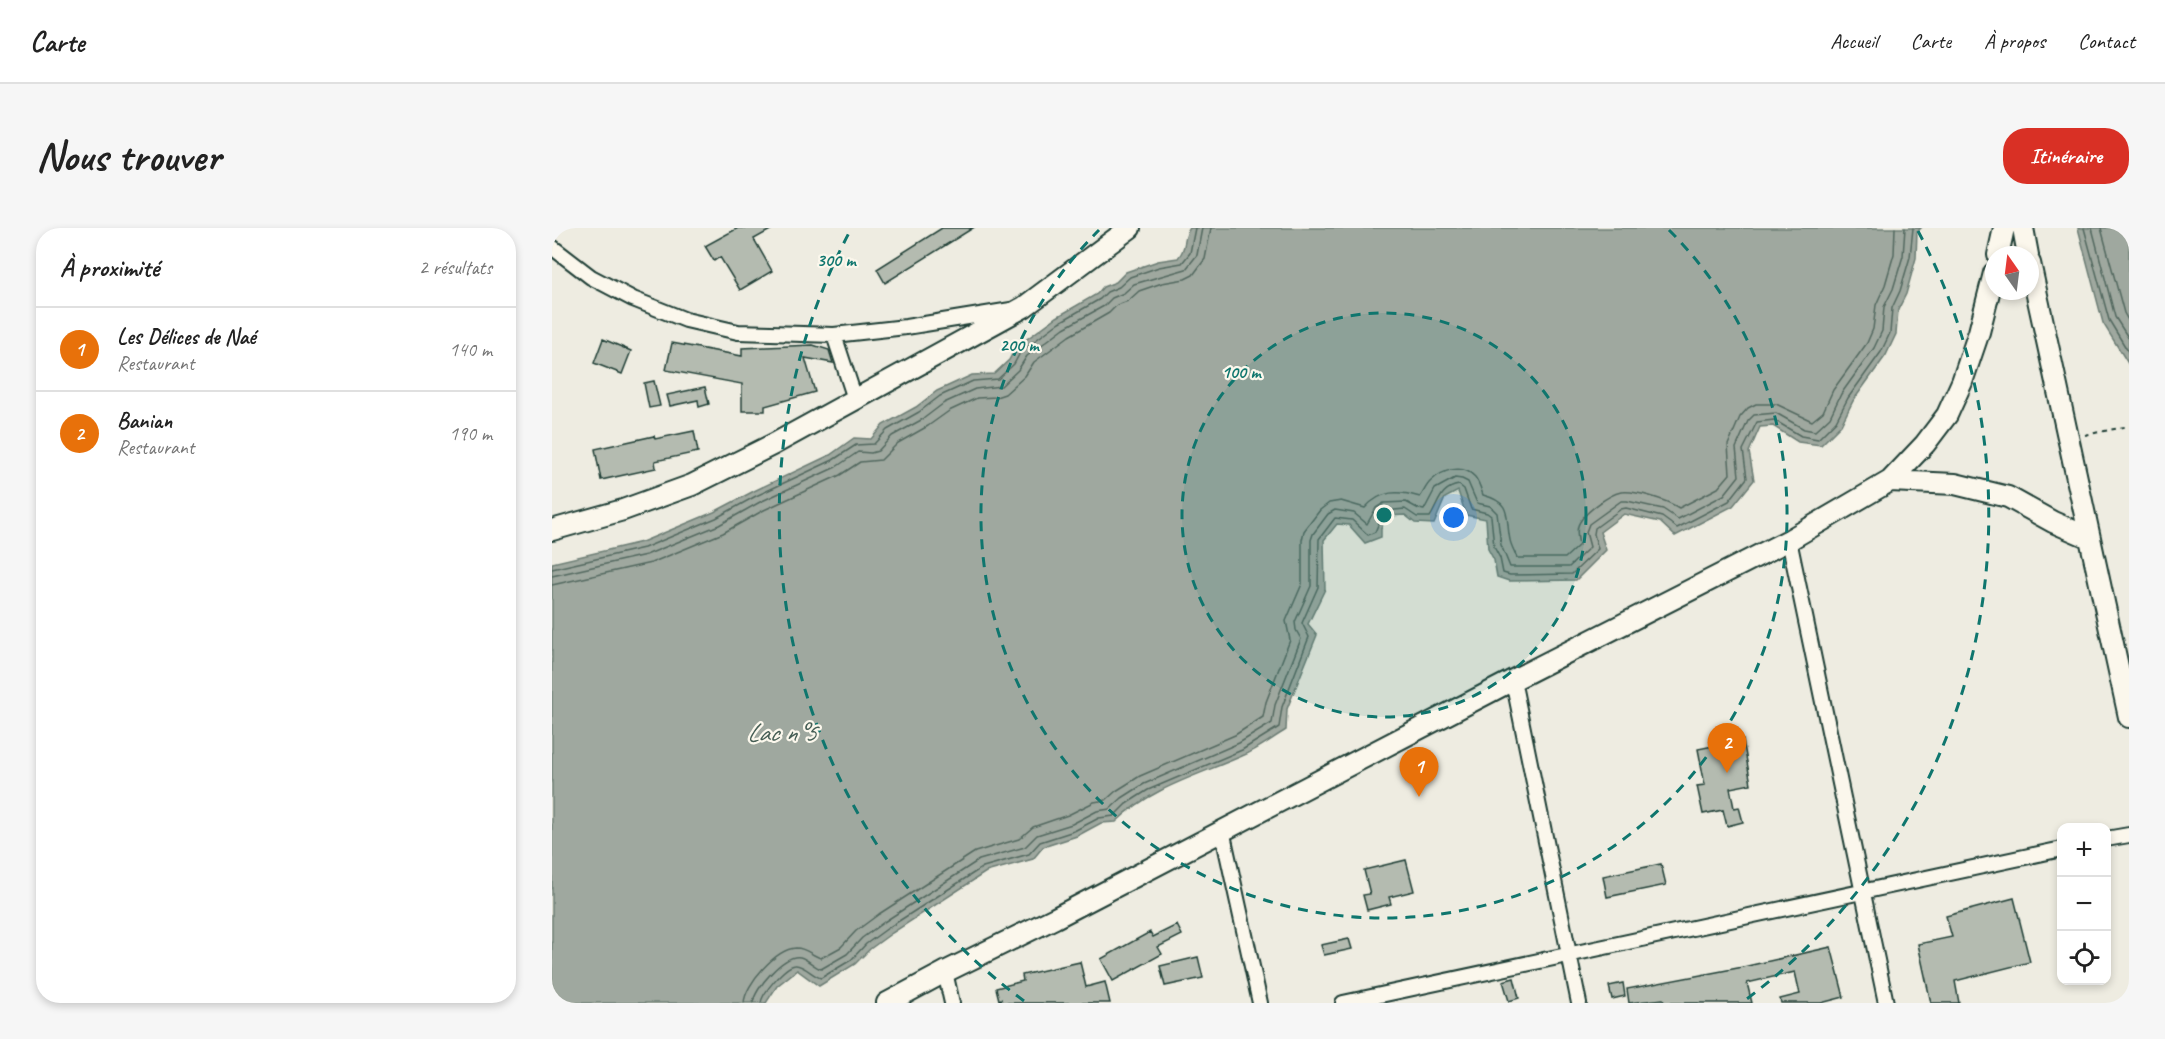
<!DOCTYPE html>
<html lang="fr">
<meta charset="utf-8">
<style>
:root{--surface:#fff;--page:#f6f6f6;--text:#222;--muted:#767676;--line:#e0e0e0;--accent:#d93025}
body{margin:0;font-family:Caveat,sans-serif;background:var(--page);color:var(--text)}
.controls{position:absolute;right:18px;bottom:18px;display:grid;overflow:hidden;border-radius:12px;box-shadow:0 3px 9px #0003}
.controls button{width:54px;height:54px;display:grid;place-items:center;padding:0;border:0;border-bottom:2px solid var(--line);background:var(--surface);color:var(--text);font:30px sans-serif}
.compass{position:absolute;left:1433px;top:18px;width:54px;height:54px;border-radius:50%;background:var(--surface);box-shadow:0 3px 9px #0003;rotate:346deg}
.you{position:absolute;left:902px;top:290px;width:21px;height:21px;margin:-15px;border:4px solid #fff;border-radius:50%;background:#1a73e8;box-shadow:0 0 0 9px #1a73e833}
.badge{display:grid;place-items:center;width:39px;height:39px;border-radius:50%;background:var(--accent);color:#fff;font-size:20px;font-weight:700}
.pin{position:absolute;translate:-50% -50px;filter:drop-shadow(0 2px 3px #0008)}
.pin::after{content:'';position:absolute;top:32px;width:21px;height:18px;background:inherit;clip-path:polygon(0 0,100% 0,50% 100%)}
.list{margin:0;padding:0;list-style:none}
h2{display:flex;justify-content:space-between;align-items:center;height:78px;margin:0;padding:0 24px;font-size:26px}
h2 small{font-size:20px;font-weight:400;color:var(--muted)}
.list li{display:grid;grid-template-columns:39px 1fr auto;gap:18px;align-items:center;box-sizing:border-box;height:84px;padding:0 24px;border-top:2px solid var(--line)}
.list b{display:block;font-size:22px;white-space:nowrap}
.list p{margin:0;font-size:20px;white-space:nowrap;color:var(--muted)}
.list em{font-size:20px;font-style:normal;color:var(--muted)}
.icon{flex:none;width:33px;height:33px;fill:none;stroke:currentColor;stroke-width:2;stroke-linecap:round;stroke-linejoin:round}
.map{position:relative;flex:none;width:1577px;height:775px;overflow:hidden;border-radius:24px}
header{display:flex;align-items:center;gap:36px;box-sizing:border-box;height:84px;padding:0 30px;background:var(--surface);border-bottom:2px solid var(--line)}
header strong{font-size:28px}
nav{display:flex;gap:33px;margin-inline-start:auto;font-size:21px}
.intro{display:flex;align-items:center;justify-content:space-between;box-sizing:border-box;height:144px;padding:0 36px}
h1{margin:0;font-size:42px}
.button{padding:15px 27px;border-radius:24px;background:var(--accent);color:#fff;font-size:21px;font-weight:700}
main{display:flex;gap:36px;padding:0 36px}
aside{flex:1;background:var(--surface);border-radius:24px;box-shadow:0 3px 9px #0003}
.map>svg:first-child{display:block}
.water{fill:#9fa89f;stroke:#6c7d74;stroke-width:1.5}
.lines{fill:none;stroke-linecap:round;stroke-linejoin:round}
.shore{stroke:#52685f;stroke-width:1.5}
.building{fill:#b4bbb0;stroke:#1f3d34;stroke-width:1.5}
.street-casing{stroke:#1f3d34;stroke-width:18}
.secondary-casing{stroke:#1f3d34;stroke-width:24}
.path{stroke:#1f3d34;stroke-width:2;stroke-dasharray:4.5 4.5;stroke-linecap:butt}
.street{stroke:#fbf7ec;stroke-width:14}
.secondary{stroke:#fbf7ec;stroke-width:20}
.ring{fill:none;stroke:#0f766e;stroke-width:3;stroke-dasharray:10 8}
.labels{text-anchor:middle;stroke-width:4.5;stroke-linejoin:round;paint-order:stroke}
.water-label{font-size:26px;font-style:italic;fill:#455d54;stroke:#fbf7ec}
.centre{fill:#0f766e;stroke:#fbf7ec;stroke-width:3}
.ring-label{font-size:18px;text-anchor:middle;font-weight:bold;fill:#0f766e;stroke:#fbf7ec;stroke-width:4.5;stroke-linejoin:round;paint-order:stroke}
</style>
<header>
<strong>Carte</strong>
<nav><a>Accueil</a><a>Carte</a><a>À propos</a><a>Contact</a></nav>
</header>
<div class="intro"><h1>Nous trouver</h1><a class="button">Itinéraire</a></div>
<main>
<aside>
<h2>À proximité<small>2 résultats</small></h2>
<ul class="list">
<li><span class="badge" style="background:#e8710a">1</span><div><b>Les Délices de Naé</b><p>Restaurant</p></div><em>140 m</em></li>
<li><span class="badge" style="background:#e8710a">2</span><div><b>Banian</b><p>Restaurant</p></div><em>190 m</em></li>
</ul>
</aside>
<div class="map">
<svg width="1577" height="775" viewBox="0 0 1577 775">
<rect width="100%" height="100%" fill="#eeece1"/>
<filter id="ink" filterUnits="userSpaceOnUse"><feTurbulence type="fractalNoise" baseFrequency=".0167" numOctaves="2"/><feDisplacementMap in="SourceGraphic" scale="12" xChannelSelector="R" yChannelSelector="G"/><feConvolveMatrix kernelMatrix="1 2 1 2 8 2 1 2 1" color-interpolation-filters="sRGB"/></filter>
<g filter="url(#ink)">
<path class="water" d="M638,0h731l-4,4 -1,26 -10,36 -8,16 -2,24 -10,21 -33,46 -12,24 -20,20 -23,-3 -25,-16 -13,1 -11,25 5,28 -21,26 -58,30 -15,-14 -36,-8 -24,18 6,18 -30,30 -67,1 -12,-4 -3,-17 -6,-11 -2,-30 -20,-4 -8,-24 -13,7 -11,26 -19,-1 -10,-8 -18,1 -6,13v8l-16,6 -16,-18 -12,-1 -13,16 1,49 -17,35 9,11 -30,74 -1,21c-15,9 -29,20 -44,26 -43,19 -92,32 -126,66l-15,1 -24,13 -34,11 -10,12 -47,13 -94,61 -22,16 -15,15 -36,22 -22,-16 -20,16 -11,17h-214v-440l90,-21 72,-30 40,-21 76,-36 24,-17 17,1 12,-14 33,-18 21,-16 35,-16 22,-1 15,-14 7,-13 41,-30 40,-23 6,-7 13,-5 10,-10 32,-11 20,-3c10,-11 4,-20 12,-30z
M1526,0h51v137l-26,-42z"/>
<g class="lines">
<path class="shore" d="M1532,0l25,92 20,33
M1540,0l23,89 14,22
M1549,0l23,85 5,9
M0,341l92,-21 72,-30 40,-22 77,-36 23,-15 18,-1 13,-14 32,-18 21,-16 33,-15 25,-2 16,-15 7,-13 39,-29 40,-23 7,-7 12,-5 11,-10 29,-10 23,-4 8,-10 5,-25
M0,348l94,-21 73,-30 41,-23 76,-35 22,-15 13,1 7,-2 14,-15 31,-17 21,-16 31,-14 26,-3 17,-16 9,-14 37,-28 40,-22 8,-8 12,-5 10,-9 52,-15 11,-14 5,-27
M0,357l99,-22 72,-30 41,-23 76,-35 20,-13 21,-2 17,-17 30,-17 21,-15 28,-13 19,-1 9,-3 20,-18 9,-14 35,-26 40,-23 8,-8 11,-4 11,-10 23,-8 23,-4 8,-4 12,-16 6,-31
M192,775c1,-19 32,-54 52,-55 10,0 17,8 25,10l20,-11 15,-16 23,-17 96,-62 44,-13 14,-12 35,-12 26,-13 12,-2 10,-9 24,-15 95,-41 28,-18 3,-15 24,-62 -4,-19 16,-37v-44l2,-9 16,-21 9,-7 12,-2 24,7c16,-18 33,-18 55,-11 4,-5 6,-12 11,-16 11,-11 32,-18 44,-4 4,5 6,12 8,18 30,8 22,21 27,45 1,6 5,12 7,18h48l14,-13c-1,-6 -3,-12 -1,-19 3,-11 31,-32 43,-34 15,-2 45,8 58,16l39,-20 12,-14 -2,-29 12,-28 8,-9 8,-4h20l36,17 11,-9 10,-22 34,-47 6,-14 3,-24 9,-20 9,-31 1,-26
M201,775c1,-14 31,-49 47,-46 8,2 14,10 21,12l26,-15 15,-16 22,-16 95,-62 46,-13 12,-12 35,-11 25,-13 13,-2 12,-11 22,-14 95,-41 33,-20 3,-18 26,-66 -5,-9 -1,-8 16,-36v-46l2,-6 15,-20 7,-4 19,3 13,11 9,-16 8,-5 22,-1 13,7 5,1 11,-21 20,-11 7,1 6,3 9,21 13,3 7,7 4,32 9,22h59l21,-20 -4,-15 3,-8 32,-23h6l36,8 15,10 46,-24 15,-19 -3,-28 12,-27 6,-6 22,-2 28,16 11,2 15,-14 11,-23 33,-46 8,-17 2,-24 9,-18 10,-33 2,-28
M209,775c1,-10 24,-37 34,-38 8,-1 18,11 26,13l30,-18 15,-16 22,-16 95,-61 46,-13 11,-12 34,-11 25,-13 15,-2 12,-12 22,-14 94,-40 37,-23 3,-20 27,-70 -7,-14 16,-36 1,-48 16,-21 17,2 16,15 7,-3 9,-21 21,-2 12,8h13c9,-13 9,-29 29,-32l5,4 7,20 16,4 4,3 3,31 6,11 3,15 7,2 62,-1 26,-25 -4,-15 1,-6 26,-19 5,-1 36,9 15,11 52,-27 18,-23 -4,-28 14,-28 17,-2 27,16 17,3 18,-18 12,-23 33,-46 9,-19 2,-25 8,-17 10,-34 3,-29"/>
</g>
<path class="building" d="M186,0h36l-20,11 18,32 -32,19 -20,-33 -6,4 -9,-15z
M390,0h31l-88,55 -8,-14z
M51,111l28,12 -9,23 -28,-11z
M120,115l70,13v-8l71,-3 16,5 4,13 -28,-5 10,34 -50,14v5h-23v-27l-76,-14z
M102,153l6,25 -11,2 -5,-25z
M153,159l4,17 -10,3 -1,-7 -28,6 -3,-11z
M142,203l4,21 -43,9 1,7 -55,12 -6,-31 59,-13 1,3z
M1191,512l8,44 -21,4 4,20 5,-1 4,15 -16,4 -4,-16 -20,4 -6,-28 8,-1 -7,-36z
M854,632l8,31 -25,6 2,7 -24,6 -4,-15 7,-1 -6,-24z
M1109,636l5,21 -59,12 -4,-21z
M1462,670l16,64 -75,19 4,22h-28l-13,-59 34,-7 -6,-21z
M625,697l5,10 -24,12 4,7 -49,27 -12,-22 49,-27 3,5z
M797,711l3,10 -28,6 -3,-10z
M1279,719l13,50 -23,6h-40l-1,-4 20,-5 -5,-22 -48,11 5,20h-88l-1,-4 -34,4 -2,-14 116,-22z
M646,729l5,21 -38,8 -5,-20z
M528,734l6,25 19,-5 5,21h-108l-1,-4 -2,1 -3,-12 27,-7 -1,-6z
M962,750l5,20 -10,3 -6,-20z
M1071,755l2,13 -13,3 -3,-13z"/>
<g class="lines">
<defs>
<path id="street" d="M0,19l39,30 42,22 53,21 52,12 96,3 72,-8 105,-17
M282,107l21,64
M1237,312l97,463
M961,452l66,323
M670,602l38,173
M1554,611l23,-4
M393,744l7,31
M791,775l719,-154"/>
<path id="secondary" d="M1471,0l5,27
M1446,27l6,-27
M1478,35l99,454
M1338,253l65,3 53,13 45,25 37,16
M0,302l71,-20 69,-25 82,-41 250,-137 106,-79
M335,775l58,-31 110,-54 458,-238 276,-140 101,-59 35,-37 22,-29 15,-33 17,-50 15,-59"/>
</defs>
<use href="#street" class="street-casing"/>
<use href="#secondary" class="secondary-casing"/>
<path class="path" d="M1533,207l44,-9"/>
<use href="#street" class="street"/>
<use href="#secondary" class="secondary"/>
</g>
</g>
<circle cx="832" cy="287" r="202" fill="#0f766e" fill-opacity=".12"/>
<g class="ring">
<circle cx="832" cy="287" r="202"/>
<path d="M1117 2A403 403 0 1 1 547 2"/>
<path d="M472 773A605 605 0 0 1 298 3M1366 3A605 605 0 0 1 1192 773"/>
</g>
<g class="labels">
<g class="water-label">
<text x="229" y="513">Lac n°5</text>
</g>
</g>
<circle cx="832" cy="287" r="9" class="centre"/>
<g class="ring-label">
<text x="284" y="38">300 m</text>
<text x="467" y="123">200 m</text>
<text x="689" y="150">100 m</text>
</g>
</svg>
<div class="controls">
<button>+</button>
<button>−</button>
<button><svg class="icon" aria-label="locate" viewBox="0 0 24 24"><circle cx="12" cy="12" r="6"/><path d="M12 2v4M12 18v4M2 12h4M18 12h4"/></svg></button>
</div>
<svg class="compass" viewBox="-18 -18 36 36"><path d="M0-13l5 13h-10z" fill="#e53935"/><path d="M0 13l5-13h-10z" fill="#767676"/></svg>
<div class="you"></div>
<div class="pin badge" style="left:867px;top:569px;background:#e8710a">1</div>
<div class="pin badge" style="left:1175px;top:545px;background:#e8710a">2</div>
</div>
</main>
